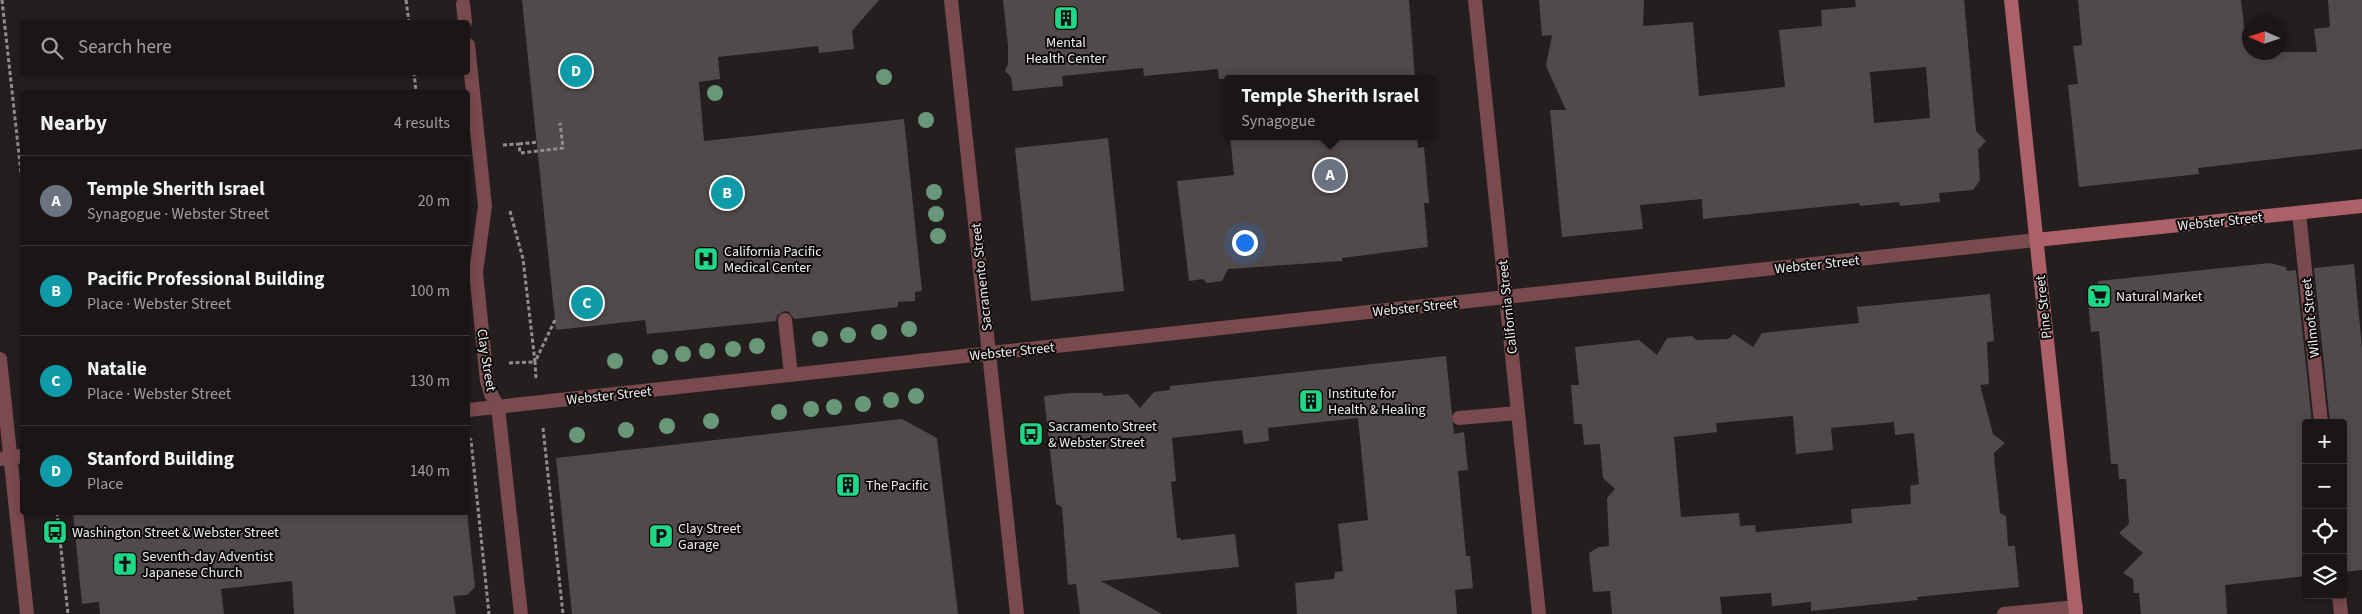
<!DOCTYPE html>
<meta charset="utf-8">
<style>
:root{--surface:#1b1616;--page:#282323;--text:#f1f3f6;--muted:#a09fa1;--line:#393535;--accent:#1a73e8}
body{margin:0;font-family:"Source Sans 3",sans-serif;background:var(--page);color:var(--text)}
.controls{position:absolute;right:15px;bottom:15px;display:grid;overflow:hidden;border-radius:5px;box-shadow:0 2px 8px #0003}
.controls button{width:45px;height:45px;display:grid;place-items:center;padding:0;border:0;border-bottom:1px solid var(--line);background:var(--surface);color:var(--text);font:25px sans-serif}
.compass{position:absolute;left:2242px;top:15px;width:45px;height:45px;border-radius:50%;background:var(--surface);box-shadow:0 2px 8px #0003;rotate:273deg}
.you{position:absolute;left:1244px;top:242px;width:18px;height:18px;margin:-12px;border:4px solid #fff;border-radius:50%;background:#1a73e8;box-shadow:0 0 0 8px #1a73e833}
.badge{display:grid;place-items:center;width:32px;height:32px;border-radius:50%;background:var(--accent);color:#fff;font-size:16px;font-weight:700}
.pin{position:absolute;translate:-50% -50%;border:2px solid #fff;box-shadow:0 1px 5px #0006}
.popup{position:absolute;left:1224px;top:75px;width:212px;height:65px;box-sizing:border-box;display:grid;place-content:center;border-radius:5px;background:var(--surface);filter:drop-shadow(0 1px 4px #0005);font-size:16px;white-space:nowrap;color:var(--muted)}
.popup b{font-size:19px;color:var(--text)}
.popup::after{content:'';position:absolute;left:50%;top:100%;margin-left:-10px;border:10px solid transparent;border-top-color:var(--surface)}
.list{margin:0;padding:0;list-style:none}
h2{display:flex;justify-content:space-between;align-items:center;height:65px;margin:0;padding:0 20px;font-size:21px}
h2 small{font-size:16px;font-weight:400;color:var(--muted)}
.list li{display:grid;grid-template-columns:32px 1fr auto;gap:15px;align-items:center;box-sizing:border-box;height:90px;padding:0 20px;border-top:1px solid var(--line)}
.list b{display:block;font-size:19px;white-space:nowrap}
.list p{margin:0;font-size:16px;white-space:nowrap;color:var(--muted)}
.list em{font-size:16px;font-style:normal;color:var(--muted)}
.icon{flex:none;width:28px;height:28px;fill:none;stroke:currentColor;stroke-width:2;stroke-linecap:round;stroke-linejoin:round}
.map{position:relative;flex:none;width:2362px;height:614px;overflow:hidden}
.search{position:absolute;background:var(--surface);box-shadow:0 2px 8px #0003;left:20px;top:20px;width:450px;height:55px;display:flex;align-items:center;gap:12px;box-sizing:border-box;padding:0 18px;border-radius:5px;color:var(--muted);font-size:19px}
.panel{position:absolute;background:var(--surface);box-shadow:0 2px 8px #0003;left:20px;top:90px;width:450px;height:425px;border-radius:5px}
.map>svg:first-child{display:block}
.building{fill:#514a4a;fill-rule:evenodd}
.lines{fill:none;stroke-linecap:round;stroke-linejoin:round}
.path{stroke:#938e8e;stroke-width:3;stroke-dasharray:4 2.5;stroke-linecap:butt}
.service{stroke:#794a4e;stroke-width:14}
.minor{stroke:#794a4e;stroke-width:14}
.tertiary{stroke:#794a4e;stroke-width:14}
.secondary{stroke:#ac6068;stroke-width:14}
.tree{fill:#69977a}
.labels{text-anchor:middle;stroke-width:4;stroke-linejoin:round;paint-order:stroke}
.poi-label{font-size:14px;fill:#f1eded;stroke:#0b0909;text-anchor:start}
.street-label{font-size:14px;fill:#f1eded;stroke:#0b0909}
</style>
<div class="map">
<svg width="2362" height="614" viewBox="0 0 2362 614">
<rect width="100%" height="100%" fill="#241e1e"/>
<path class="building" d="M522,0h357l-27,31 2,18 -35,4 -1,-7 -100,11 2,22 -21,3 5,59 200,-22 18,172 -7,1v9l-17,1v5l-104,12 -5,-7 -5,-1 -7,5 -1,5 -129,13 -2,-14 -89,10z
M1003,0h406l6,79h-196l-1,-10 -74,7 -1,-8 -81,8 1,10 -50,5 -2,-14 -6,-6 3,-7v-18z
M1539,0h105l-1,26 50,-4 6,74 86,-9 -6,-57 43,-4 -1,-16 35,-3 -1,-7h109l12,131 10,10 -8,9 2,30 -7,10 -34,3 1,9 -40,4 -1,-4 -39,4 -1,-3 -156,16 -1,-20 -62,6 3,24 -81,8 -12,-127h16l-20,-44 6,-31 -10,1zM1926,67l4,51 -56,5 -4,-51z
M2078,0h163l6,52h70l-3,-23 16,-2 -2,-27h34v149l-164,19 1,6 -120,13 -11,-102 10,-1 -5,-38 9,-1z
M1230,136h187l1,12 6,-1 5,56h-5l4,44 -86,11v3l-114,8 -6,12 -15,2 -4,-4 -14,2 -12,-100 57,-6z
M1108,138l16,153 -93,10 -16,-153z
M2270,263l16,4 1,4 9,-1 16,153h-6v153l-81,9 2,29h-86l-2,-21h-5l-1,-14 -10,-6 20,-20 -24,-20 10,-9 -3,-45h-7l-1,-15h-7l-12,-133 -8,1 -4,-41h5v-4h6v-6z
M2354,264l8,84v222l-19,2v-149h-13l-16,-155z
M1990,294l4,47 -7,1 2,42 -9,1 13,49 12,9 -11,10 1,14 5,46 6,3 2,30h7l4,41 -102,10 1,3 -107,11v-9l-39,4 -1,-13 -51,4 2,17h-110l-2,-23 -17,1 -4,-39 10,-6 10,-1 -2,-48 8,-9 -12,-11 -3,-34 -16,1 -2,-21h-8l-3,-39h8l-4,-38 64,-7 18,15 10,-17 25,-2 4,4 32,-1 6,-5 19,13 9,-14 97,-10 -2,-16zM1793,416l3,38 37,-4 -2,-22 63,-6 1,13 19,-2 5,51 -9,2 1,18 -60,5 1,14 -96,9 -1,-7 -15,1 -1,-13 -58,4 -7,-80 43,-5 -1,-9z
M1446,356l8,78 10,-2 4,38 -10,1 8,85h4l3,32 -18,2 2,24h-160l-2,-31 39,-4 1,-7 8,-1 -5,-47 30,-4 -10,-102 -90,10 1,13 -25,3 -2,-14 -70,8 4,43 -5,1 6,56h4v2l54,-6 4,33 -138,14 61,33h-82l-4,-30 -8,1 -6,-78 -6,-3 -12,-108 27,-3h31l2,3 24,-2 12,14 14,-16 16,-2v-4z
M902,419l35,19 21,176h-386l-16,-156z
M73,512h394l8,75 -8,8 -14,1 3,18h-162l-2,-33 -71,8 3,25h-124l-1,-12 -17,2z"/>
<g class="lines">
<path class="path" d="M2,0l20,182
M406,0l3,22
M414,72l2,20
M519,144l19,-2
M503,145l16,-1 1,9 43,-5 -3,-25
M509,363l26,-1 -12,-103 -13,-48
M536,378l-1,-16 20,-42
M543,428l20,186
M468,438l3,2 18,174
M57,512l11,102"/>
<path class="service" d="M463,4l2,18
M468,45l17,161 -9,66 11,109 4,13 7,13
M2299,213l22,210
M785,320l6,55
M1459,418l59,-5
M2339,595l2,19"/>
<path class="minor" d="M951,0l66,614
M0,359l27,255
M498,407l23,207
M468,410l1038,-113
M0,459l22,-3
M2004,614l72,-7"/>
<path class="tertiary" d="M1475,0l64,614
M1506,297l530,-57"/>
<path class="secondary" d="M2011,0l65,614
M2036,240l326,-34"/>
</g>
<g class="tree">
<circle cx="884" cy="77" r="8"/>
<circle cx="715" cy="93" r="8"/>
<circle cx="926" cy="120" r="8"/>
<circle cx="934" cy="192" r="8"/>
<circle cx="936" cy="214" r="8"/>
<circle cx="938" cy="236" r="8"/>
<circle cx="909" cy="329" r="8"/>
<circle cx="879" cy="332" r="8"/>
<circle cx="848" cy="335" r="8"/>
<circle cx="820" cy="339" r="8"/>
<circle cx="757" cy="346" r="8"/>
<circle cx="733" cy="349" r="8"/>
<circle cx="707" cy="351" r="8"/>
<circle cx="683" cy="354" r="8"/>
<circle cx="660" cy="357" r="8"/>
<circle cx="615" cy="361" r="8"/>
<circle cx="916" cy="396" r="8"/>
<circle cx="891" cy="400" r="8"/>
<circle cx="863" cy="404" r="8"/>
<circle cx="834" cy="407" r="8"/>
<circle cx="811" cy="409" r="8"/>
<circle cx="779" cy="412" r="8"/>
<circle cx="711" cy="421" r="8"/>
<circle cx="667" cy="426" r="8"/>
<circle cx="626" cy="430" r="8"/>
<circle cx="577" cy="435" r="8"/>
</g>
<defs>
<symbol id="building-square" viewBox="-11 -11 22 22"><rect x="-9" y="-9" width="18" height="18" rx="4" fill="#1fd887" stroke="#0b0909"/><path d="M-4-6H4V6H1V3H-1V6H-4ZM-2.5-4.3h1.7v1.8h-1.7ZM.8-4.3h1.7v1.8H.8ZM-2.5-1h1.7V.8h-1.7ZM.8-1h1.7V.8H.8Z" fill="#111"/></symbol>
<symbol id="hospital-square" viewBox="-11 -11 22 22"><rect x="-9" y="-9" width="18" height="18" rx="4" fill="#1fd887" stroke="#0b0909"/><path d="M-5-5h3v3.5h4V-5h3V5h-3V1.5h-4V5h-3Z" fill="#111"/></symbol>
<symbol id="supermarket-square" viewBox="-11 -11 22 22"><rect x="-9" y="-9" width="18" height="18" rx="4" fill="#1fd887" stroke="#0b0909"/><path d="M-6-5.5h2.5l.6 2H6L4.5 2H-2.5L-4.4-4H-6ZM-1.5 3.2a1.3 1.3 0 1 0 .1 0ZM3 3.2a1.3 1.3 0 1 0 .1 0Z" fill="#111"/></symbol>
<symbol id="bus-square" viewBox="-11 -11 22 22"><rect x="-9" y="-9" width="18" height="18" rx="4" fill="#1fd887" stroke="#0b0909"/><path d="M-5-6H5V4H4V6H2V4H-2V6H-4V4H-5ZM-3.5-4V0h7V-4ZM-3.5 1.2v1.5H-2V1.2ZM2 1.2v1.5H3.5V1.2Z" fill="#111"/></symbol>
<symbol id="parking-square" viewBox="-11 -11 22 22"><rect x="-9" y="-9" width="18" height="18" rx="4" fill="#1fd887" stroke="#0b0909"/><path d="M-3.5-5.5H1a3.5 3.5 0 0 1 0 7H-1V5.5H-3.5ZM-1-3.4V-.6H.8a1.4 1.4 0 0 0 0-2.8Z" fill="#111"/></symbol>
<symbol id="church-square" viewBox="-11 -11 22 22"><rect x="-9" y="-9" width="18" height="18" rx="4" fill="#1fd887" stroke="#0b0909"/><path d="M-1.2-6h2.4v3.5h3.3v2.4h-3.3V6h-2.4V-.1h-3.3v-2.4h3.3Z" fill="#111"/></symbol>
</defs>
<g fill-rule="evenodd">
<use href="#building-square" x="1052" y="4" width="28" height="28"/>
<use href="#hospital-square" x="692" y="245" width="28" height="28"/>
<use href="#supermarket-square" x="2085" y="282" width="28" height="28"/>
<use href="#building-square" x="1297" y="387" width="28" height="28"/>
<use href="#bus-square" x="1017" y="420" width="28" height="28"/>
<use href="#building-square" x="834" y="471" width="28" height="28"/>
<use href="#bus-square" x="41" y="518" width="28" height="28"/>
<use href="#parking-square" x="647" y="522" width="28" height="28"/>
<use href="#church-square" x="111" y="550" width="28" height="28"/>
</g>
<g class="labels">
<g class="poi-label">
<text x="1066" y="47" text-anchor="middle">Mental<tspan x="1066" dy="16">Health Center</tspan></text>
<text x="724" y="256">California Pacific<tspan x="724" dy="16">Medical Center</tspan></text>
<text x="2116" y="301">Natural Market</text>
<text x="1328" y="398">Institute for<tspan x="1328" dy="16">Health &amp; Healing</tspan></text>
<text x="1048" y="431">Sacramento Street<tspan x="1048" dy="16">&amp; Webster Street</tspan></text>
<text x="866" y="490">The Pacific</text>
<text x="678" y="533">Clay Street<tspan x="678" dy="16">Garage</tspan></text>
<text x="72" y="537">Washington Street &amp; Webster Street</text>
<text x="142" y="561">Seventh-day Adventist<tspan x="142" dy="16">Japanese Church</tspan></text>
</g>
<g class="street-label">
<text transform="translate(2220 221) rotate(-6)" y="5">Webster Street</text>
<text transform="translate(1817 264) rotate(-6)" y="5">Webster Street</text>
<text transform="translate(981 277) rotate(-96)" y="5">Sacramento Street</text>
<text transform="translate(1415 307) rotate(-6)" y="5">Webster Street</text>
<text transform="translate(1507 307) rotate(-96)" y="5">California Street</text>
<text transform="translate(2043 307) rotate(-96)" y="5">Pine Street</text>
<text transform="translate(2310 318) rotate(-96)" y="5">Wilmot Street</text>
<text transform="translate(1012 351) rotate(-6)" y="5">Webster Street</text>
<text transform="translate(487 360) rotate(81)" y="5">Clay Street</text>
<text transform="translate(609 395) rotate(-6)" y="5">Webster Street</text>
</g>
</g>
</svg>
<div class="controls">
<button>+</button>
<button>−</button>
<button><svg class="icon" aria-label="locate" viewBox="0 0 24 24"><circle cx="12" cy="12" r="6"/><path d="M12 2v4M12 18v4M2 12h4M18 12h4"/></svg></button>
<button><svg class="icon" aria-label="layers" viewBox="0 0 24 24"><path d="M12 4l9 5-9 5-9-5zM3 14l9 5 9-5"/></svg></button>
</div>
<svg class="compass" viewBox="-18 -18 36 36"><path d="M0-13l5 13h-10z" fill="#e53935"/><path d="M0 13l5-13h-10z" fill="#a09fa1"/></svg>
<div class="you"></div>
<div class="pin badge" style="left:1330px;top:175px;background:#6b7280">A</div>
<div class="popup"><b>Temple Sherith Israel</b>Synagogue</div>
<div class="pin badge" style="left:727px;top:193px;background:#0f9aa8">B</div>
<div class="pin badge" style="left:587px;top:303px;background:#0f9aa8">C</div>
<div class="pin badge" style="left:576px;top:71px;background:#0f9aa8">D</div>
<div class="search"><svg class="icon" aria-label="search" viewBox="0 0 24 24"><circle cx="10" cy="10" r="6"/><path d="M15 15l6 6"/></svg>Search here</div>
<section class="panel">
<h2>Nearby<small>4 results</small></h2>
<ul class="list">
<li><span class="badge" style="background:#6b7280">A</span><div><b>Temple Sherith Israel</b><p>Synagogue · Webster Street</p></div><em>20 m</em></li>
<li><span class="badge" style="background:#0f9aa8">B</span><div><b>Pacific Professional Building</b><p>Place · Webster Street</p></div><em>100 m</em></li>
<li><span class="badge" style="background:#0f9aa8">C</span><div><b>Natalie</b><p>Place · Webster Street</p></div><em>130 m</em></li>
<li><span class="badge" style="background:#0f9aa8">D</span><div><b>Stanford Building</b><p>Place</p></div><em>140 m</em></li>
</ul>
</section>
</div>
